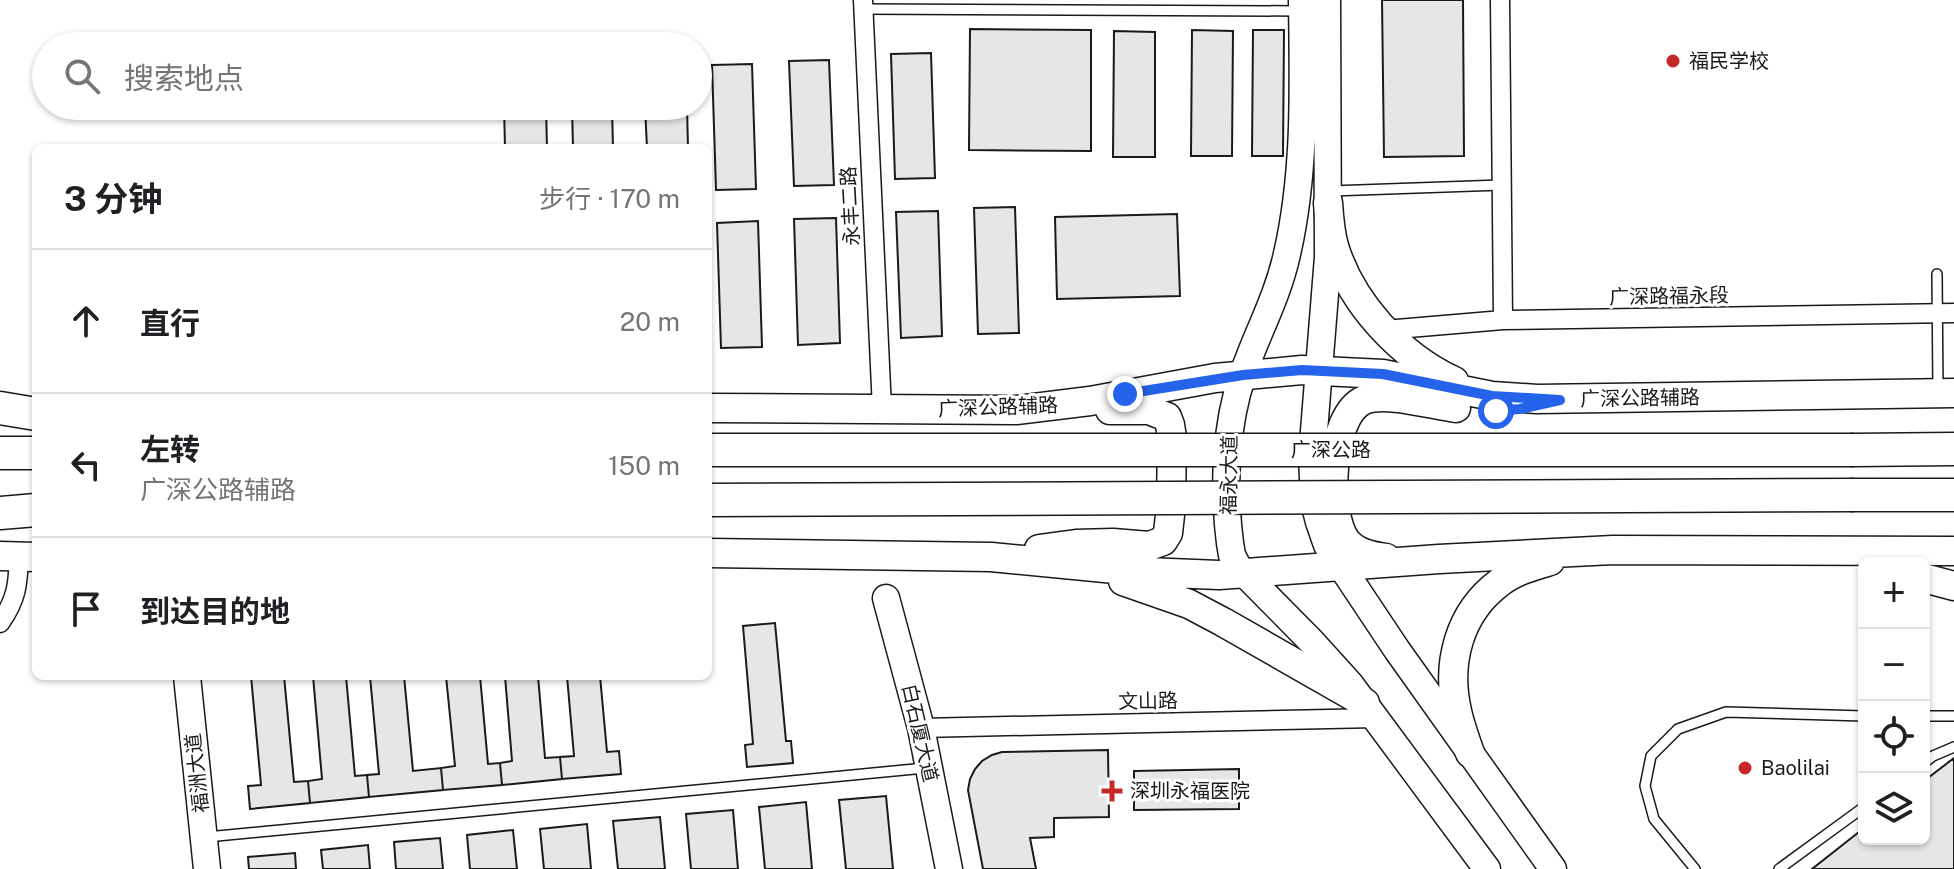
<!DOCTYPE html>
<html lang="zh">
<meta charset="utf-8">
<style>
:root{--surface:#fff;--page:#f6f6f6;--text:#202124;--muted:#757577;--line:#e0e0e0}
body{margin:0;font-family:"Public Sans","Noto Sans SC",sans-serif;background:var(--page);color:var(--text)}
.controls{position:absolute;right:24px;bottom:24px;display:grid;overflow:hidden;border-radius:12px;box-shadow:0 2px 6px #0004}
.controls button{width:72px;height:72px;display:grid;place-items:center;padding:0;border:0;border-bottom:2px solid var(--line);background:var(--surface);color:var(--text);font:40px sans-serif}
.stop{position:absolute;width:24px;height:24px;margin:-18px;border:6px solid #2563eb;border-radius:50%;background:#fff}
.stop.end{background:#2563eb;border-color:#fff;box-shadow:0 2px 8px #0008}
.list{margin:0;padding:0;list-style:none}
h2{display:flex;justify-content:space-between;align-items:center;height:104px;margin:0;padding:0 32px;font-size:34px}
h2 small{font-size:26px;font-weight:400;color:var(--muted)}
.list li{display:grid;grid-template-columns:52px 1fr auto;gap:24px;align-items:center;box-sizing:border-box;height:144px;padding:0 32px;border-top:2px solid var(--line)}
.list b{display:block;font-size:30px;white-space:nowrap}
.list p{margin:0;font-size:26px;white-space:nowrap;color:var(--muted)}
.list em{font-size:26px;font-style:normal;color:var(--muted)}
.icon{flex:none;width:44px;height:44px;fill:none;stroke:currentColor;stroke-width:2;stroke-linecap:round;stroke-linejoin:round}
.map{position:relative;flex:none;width:1954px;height:869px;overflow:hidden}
.search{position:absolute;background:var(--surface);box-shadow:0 2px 6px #0004;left:32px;top:32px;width:680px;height:88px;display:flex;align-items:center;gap:20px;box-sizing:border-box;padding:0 28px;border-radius:44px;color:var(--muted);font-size:30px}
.panel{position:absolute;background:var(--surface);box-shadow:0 2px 6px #0004;left:32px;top:144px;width:680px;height:536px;border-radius:12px}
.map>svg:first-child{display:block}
.building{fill:#e6e6e6;stroke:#1a1a1a;stroke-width:2}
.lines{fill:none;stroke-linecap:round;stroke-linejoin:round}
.lane-casing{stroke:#1a1a1a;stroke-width:12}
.street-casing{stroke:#1a1a1a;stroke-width:21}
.secondary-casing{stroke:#1a1a1a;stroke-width:29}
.primary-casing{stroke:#1a1a1a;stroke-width:31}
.highway-casing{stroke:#1a1a1a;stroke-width:35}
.lane{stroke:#fff;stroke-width:9}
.street{stroke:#fff;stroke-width:18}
.secondary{stroke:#fff;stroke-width:26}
.primary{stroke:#fff;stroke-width:28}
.highway{stroke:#fff;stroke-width:32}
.highway-bridge-casing{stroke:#1a1a1a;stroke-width:35;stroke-linecap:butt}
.highway-bridge{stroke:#fff;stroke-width:32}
.route{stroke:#2563eb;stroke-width:10}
.poi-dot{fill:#c62828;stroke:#fff;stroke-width:3}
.labels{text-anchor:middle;stroke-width:6;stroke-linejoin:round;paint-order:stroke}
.poi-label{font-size:20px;fill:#1a1a1a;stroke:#fff;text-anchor:start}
.street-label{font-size:20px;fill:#1a1a1a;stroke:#fff}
</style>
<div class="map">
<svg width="1954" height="869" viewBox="0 0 1954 869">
<rect width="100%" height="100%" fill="#fff"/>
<path class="building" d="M1382,0h81l1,156 -80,1z
M970,29l121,1v121l-122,-1z
M1192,30l41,1 -1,125h-41z
M1253,30h31l-1,126h-31z
M1114,31l41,1v125h-42z
M931,53l4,125 -40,1 -4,-125z
M829,60l5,125 -40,1 -5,-125z
M752,64l4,125 -40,1 -4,-125z
M504,106h42l1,42h-42z
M572,106h40l1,42h-40z
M645,106h42l1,42h-41z
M1015,207l4,126 -41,1 -4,-126z
M938,211l4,125 -41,2 -5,-126z
M1177,214l3,82 -123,3 -2,-82z
M836,218l4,125 -42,2 -4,-126z
M758,221l4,126 -41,1 -4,-125z
M775,623l11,118h5l2,22 -46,4 -2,-22 8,-1 -10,-118z
M251,676h33l10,106 14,-1 2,22 -60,6 -2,-23 13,-1z
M313,676h33l9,100 12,-1 2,22 -59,6 -2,-22 14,-2z
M370,676h34l9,95 28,-3 2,22 -74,7 -2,-22 12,-1z
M446,676h34l8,88 12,-1 2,22 -59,5 -2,-22 14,-2z
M505,676h33l7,82 15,-1 2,22 -60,6 -2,-22 12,-2z
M567,676h33l7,76 12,-1 2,23 -59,5 -2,-22 14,-1z
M1108,750l1,67 -55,1v19l-24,1 6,31h-53l-15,-79 2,-11 5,-10 7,-8 10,-6 10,-3z
M1954,758v111h-142l52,-41v11h60v-58z
M1239,769v40l-105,1v-39z
M886,796l7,73h-47l-7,-69z
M806,802l6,67h-47l-6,-62z
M733,810l5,59h-47l-5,-55z
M660,817l5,52h-47l-5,-48z
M587,824l4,45h-47l-4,-40z
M513,830l4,39h-47l-3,-34z
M440,838l3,31h-47l-2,-27z
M368,845l2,24h-47l-2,-19z
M295,853l1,16h-47l-1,-12z"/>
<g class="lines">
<defs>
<path id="lane" d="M863,9l436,2
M1331,191l170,-6
M1937,274l1,117
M1924,716h30
M1924,763l9,-7 21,-9
M207,837l718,-69
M1695,869l-41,-50 -9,-33 6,-30 27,-27 48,-17 138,4
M1779,869l85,-62"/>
<path id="street" d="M863,0l19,409
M1500,0l3,320
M1385,330l118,-10 451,-7
M0,623c17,-24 18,-39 19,-67
M921,728l455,-10"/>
<path id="secondary" d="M1302,0c1,85 4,171 -15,254 -10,45 -30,79 -44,120 -18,52 -20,114 -13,169l2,12 6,12 74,75 38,42 137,185
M1327,0l1,257 -16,199 2,46 5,20 8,23 70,105 156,219
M886,598l35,130 28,141
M187,676l20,193"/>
<path id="primary" d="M1328,203c1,15 2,29 6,43 17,57 66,110 120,135
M708,408l308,2 74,-9 125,-23 87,-8 81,4 109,22 45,3 417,-6
M1039,549l37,-5 37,-1 36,3 14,-5 5,-8 3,-27 1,-69 -2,-12 -3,-8 -18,-7h-39
M708,553l283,4 155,15 73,3 220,-16 174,-9 341,1
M0,556l36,1
M1386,558c-15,-2 -29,-5 -39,-16 -22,-27 -18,-127 17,-142 21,-9 69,5 92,8
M1924,578l30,8
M1123,581l66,23 34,18 142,81
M1470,753c-5,-14 -10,-28 -13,-42 -11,-48 2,-98 42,-128 15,-12 34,-17 51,-22"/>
<path id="highway" d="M0,408l36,6
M1854,450l100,-1
M0,453h36
M1854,495h100
M0,513l36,-3"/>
</defs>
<use href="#lane" class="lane-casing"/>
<use href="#street" class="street-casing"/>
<use href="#secondary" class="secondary-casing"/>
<use href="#primary" class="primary-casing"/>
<use href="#highway" class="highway-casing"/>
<use href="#lane" class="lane"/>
<use href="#street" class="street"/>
<use href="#secondary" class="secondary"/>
<use href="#primary" class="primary"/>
<use href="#highway" class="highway"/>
<defs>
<path id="highway-bridge" d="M708,450h1146
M708,500l1146,-5"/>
</defs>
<use href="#highway-bridge" class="highway-bridge-casing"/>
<use href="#highway-bridge" class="highway-bridge"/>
</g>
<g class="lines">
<path class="route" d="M1125,394l118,-19 59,-5 81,4 109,22 68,4 -40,9 -24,2"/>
</g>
<g class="poi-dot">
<circle cx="1673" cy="61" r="8"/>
<circle cx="1745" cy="768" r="8"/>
<path d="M1108 779h8v8h8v8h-8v8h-8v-8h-8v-8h8z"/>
</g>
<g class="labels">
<g class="poi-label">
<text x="1689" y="68">福民学校</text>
<text x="1761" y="775">Baolilai</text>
<text x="1130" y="798">深圳永福医院</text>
</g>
<g class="street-label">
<text transform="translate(850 206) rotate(-93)" y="7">永丰二路</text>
<text transform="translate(1669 296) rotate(-1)" y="7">广深路福永段</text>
<text transform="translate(1640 398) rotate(-1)" y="7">广深公路辅路</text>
<text transform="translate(998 407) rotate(-2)" y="7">广深公路辅路</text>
<text x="1331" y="457">广深公路</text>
<text transform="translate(1229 475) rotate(-89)" y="7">福永大道</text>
<text transform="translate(1148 701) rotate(-1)" y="7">文山路</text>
<text transform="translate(920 733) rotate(77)" y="7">白石厦大道</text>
<text transform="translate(197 773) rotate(-96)" y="7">福洲大道</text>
</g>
</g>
</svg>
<div class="controls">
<button>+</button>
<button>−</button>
<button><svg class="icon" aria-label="locate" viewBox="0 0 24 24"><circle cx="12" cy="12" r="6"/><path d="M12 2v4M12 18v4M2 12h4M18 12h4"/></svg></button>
<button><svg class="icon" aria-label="layers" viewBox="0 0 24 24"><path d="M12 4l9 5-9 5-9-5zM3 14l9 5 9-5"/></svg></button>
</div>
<div class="stop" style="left:1496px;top:411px"></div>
<div class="stop end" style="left:1125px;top:394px"></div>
<div class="search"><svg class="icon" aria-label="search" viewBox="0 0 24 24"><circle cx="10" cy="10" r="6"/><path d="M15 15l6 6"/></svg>搜索地点</div>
<section class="panel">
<h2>3 分钟<small>步行 · 170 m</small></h2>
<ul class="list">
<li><svg class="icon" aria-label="ahead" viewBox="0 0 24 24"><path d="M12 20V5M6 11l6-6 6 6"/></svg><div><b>直行</b></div><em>20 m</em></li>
<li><svg class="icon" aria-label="left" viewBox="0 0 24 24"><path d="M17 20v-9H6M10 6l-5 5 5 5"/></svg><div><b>左转</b><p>广深公路辅路</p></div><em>150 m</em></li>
<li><svg class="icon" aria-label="arrive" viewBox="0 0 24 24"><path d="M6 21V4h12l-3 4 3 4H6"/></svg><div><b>到达目的地</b></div></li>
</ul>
</section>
</div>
